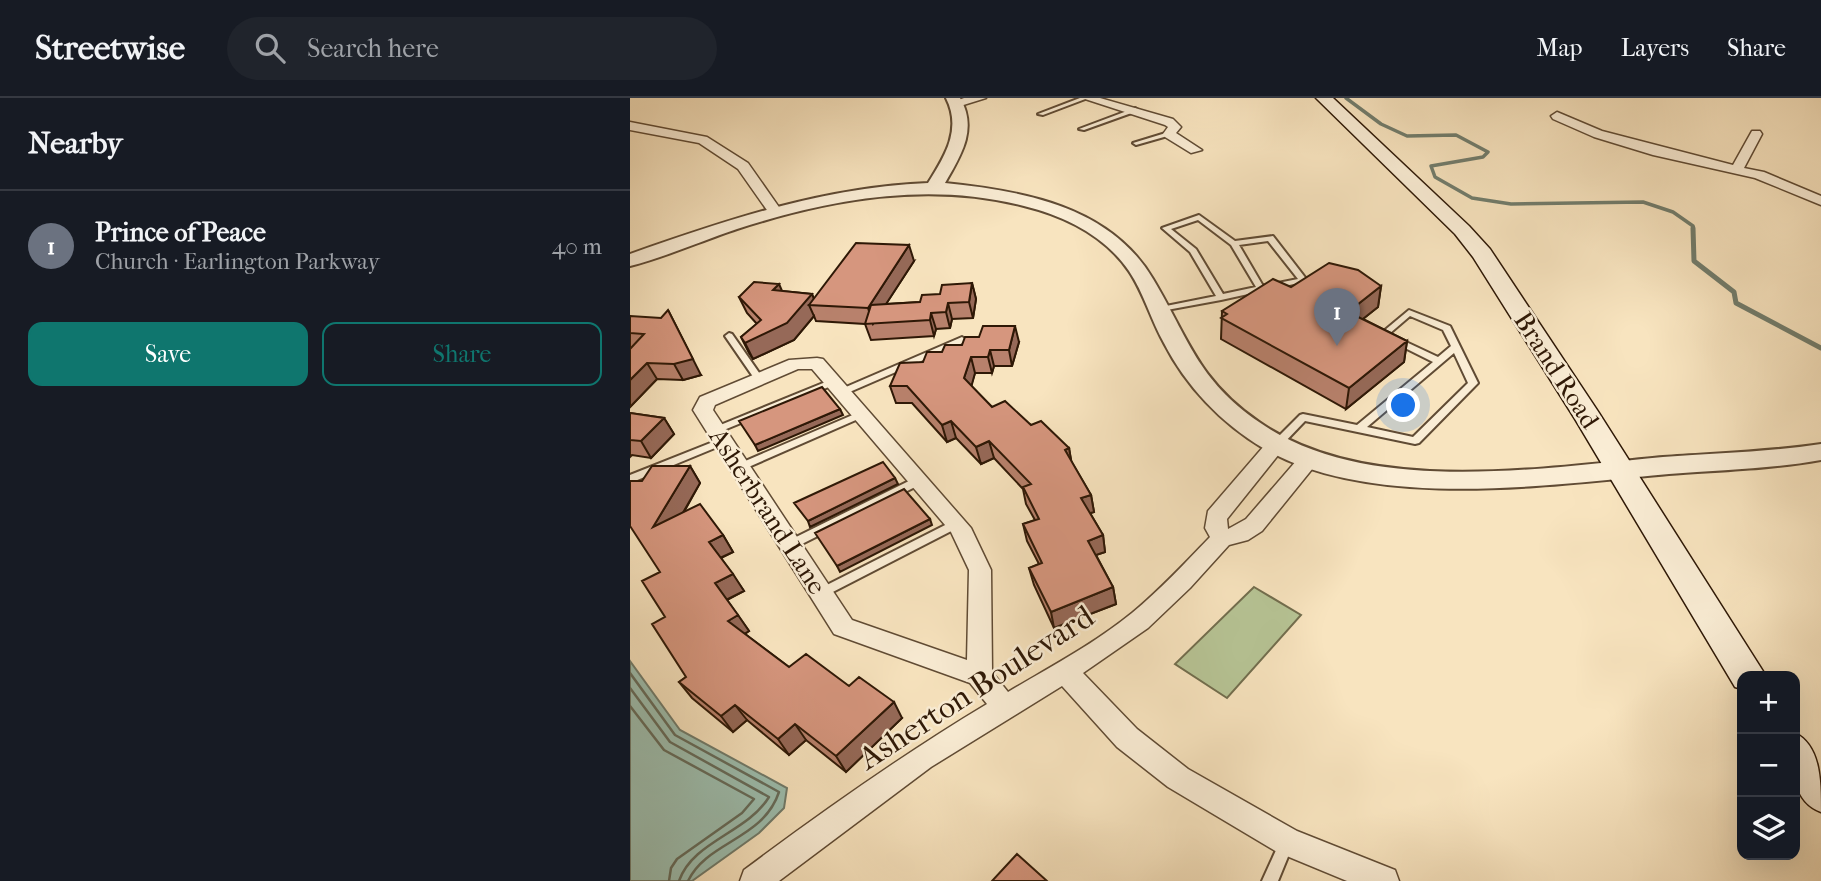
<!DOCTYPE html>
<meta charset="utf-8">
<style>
:root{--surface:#171b24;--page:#20242c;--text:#f1f3f6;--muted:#9ea1a6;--line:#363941;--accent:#0f766e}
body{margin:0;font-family:"IM FELL French Canon",serif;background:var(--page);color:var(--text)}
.controls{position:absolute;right:21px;bottom:21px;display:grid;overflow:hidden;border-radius:14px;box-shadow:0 7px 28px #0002}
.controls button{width:63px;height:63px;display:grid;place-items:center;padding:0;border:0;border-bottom:2px solid var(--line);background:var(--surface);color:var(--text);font:35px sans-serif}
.you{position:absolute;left:774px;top:308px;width:24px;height:24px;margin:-18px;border:5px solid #fff;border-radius:50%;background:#1a73e8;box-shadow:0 0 0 10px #1a73e833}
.badge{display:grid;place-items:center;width:46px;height:46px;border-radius:50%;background:var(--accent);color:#fff;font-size:23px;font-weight:700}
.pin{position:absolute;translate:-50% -58px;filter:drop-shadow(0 2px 4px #0008)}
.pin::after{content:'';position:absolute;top:37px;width:24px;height:21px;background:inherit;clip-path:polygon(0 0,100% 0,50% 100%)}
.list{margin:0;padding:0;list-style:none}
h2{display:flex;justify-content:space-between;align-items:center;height:91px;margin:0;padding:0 28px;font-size:30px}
h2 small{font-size:23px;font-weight:400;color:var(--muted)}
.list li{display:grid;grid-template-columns:46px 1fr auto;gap:21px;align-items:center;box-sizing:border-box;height:112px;padding:0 28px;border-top:2px solid var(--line)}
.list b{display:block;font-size:26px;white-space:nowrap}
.list p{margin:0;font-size:23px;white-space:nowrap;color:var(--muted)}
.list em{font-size:23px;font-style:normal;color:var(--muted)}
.actions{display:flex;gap:14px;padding:21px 28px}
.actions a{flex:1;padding:16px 0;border:2px solid var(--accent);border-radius:14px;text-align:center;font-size:24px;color:var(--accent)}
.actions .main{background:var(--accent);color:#fff}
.icon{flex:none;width:38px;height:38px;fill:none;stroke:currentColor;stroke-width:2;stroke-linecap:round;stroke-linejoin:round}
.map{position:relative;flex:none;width:1191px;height:783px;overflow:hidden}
header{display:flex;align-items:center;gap:42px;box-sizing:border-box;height:98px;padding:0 35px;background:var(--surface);border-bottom:2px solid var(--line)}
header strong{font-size:33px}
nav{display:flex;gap:38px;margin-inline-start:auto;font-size:24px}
.search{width:490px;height:63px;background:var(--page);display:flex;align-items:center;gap:18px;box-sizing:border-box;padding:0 24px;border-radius:38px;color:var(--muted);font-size:26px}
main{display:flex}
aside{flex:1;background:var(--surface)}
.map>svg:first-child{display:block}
.green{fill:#b7c596;stroke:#726e4e;stroke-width:2}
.water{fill:#9dbfb0;stroke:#717c6c;stroke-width:2}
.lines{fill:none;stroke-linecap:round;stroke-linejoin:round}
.shore{stroke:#666c5b;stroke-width:2.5}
.stream-far1{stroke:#717c6c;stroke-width:3.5}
.stream{stroke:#717c6c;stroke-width:5}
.service-casing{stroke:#604b34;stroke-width:4}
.minor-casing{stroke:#604b34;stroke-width:3}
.tertiary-casing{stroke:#604b34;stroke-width:4}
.secondary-casing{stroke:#2e1806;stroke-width:3}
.service{fill:#faedd5;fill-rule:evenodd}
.minor{fill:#faedd5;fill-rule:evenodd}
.tertiary{fill:#faedd5;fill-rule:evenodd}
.secondary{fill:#faedd5;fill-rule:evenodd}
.wall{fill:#b8816c;stroke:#2e1806;stroke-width:2}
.shaded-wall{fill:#966958;stroke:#2e1806;stroke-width:2}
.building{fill:#d6967e;stroke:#2e1806;stroke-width:2}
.labels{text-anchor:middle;stroke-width:5;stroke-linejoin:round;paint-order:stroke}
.street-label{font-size:26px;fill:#2e1806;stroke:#faedd5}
.near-street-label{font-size:32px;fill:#2e1806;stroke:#faedd5}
</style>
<header>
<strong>Streetwise</strong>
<div class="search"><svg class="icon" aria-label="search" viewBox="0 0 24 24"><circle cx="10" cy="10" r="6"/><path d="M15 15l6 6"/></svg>Search here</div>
<nav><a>Map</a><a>Layers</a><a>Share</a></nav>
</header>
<main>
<aside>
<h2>Nearby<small></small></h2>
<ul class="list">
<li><span class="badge" style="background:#6b7280">1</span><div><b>Prince of Peace</b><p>Church · Earlington Parkway</p></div><em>40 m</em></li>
</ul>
<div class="actions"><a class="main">Save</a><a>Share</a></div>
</aside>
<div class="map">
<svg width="1191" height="783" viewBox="0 0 1191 783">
<rect width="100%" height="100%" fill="#f8e4bf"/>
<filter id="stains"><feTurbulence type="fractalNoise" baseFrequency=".00286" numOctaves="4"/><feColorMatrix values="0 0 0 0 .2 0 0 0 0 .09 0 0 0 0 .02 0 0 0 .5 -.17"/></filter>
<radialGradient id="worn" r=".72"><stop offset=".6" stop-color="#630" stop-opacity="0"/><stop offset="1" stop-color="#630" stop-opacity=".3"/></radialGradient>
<path class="green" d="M624,489l47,28 -74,83 -52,-34z"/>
<path class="water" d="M0,563l50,69 107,58 -3,20 -25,25 -67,48h-62z"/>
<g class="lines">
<path class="shore" d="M0,575l45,62 104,57c-16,48 -72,49 -91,89
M0,590l40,54 99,55c-22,36 -76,44 -90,84
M0,608l34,44 90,49 -12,14 -65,46 -6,9 -2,13"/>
<path class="stream-far1" d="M716,0l35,26 26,12 49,-1 32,17 -5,5 -52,9 4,11 37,21 39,6 132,-2 30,10 20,14v4"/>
<path class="stream" d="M1063,130l1,33 40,31 2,11 85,45"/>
<defs>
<path id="service" d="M450,0h8l-45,17 -5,-1z
M505,10l3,2 -1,1 -53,19 -5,-1z
M539,34l2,1v2l-35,10 -3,-2z
M569,117l36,26 38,-5 34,44 -4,2 -82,18 -65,12v-4l60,-12 -26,-44 -28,-24zM568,122l33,25 25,42 -33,7 -27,-45 -25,-20zM638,143l30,38 -35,7 -24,-41z
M779,212l41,16 28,57 -59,60 -4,1 -110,-23 -24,25h-8l-1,-2 1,-2 27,-27 3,-1 54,11 76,-63 -54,-27zM780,218l33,14 8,16 -13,11 -49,-23zM824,255l14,30 -55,54 -46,-10z
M99,235l3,1 30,43 2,2 -2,2h-6l-31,-45z
M332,239l4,3 -1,2 -120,52h-6l-2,-2 2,-2z
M203,281l5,3 -2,2 -117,48 -3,1 -5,-3 2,-2z
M232,313l5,3 -2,2 -121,53 -4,2 -5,-4 1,-2z
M93,340l5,3 -1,2 -97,40v-8z
M289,378l5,4 -1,3 -129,65h-8l-2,-3 2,-3z
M327,421l4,1 1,3 -1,3 -136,70 -4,2 -4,-2 -2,-3 2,-3z
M657,737l5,2 2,5 -16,39h-16l20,-44z"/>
<path id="minor" d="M356,0l-29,9 -6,-4 13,-5z
M452,0h18l73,21 8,8 -5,6 26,17 -11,3 -26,-16 -2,-3 5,-7 -3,-2z
M927,14l45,19 131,34 19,-34h8l2,3 -18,34 20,4 57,24v9l-66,-27 -102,-23 -59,-18 -41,-18 -2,-3z
M0,24l77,15 41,26 33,47 -12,3 -31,-44 -39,-26 -69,-13z
M187,260l6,1 148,169 20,42 1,102 16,20c42,-25 86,-48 124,-79 28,-23 53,-50 78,-76l-5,-9 3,-17 62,-72 7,-2 10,7 -60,75 1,10 18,-10 57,-66h14l3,5 -3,5 -55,68 -14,9 -19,5 -39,43 -42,40 -65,45 54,56 51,40 109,62 98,39 4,11h-52l-70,-29 -109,-65 -51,-40 -55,-61 -131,81 -152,114h-39l4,-11c79,-59 158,-115 243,-166l-17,-21 -136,-49 -141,-224 7,-13 89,-37zM168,271h14l139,163 18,38 -2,90 -115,-40 -139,-210 2,-5z"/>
<path id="tertiary" d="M316,0h14c18,31 1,57 -15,85 78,8 165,23 208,96 36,60 44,100 106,143 107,75 281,46 404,35 53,-4 106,-5 158,-13v16c-50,9 -101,10 -152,14 -121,11 -297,37 -406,-26 -42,-25 -77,-62 -99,-105 -13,-23 -20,-50 -35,-72 -24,-35 -64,-55 -105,-65 -96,-25 -194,-7 -287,23 -36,12 -71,28 -107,37v-12c97,-34 194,-67 298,-71 17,-27 34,-54 18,-85z"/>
<path id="secondary" d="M686,0h17l136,128 21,23 109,164 167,263h-24v13l-7,-2 -160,-268 -102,-162 -18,-23z
M1165,635c26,13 26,49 26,79 -33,-13 -27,-49 -26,-79z"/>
</defs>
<use href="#service" class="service-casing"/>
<use href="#minor" class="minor-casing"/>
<use href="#tertiary" class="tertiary-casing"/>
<use href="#secondary" class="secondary-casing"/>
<use href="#service" class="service"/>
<use href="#minor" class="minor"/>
<use href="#tertiary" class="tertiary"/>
<use href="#secondary" class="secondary"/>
</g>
<path class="wall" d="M284,163l-28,43 34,-2 52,-19 4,16 -3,19 -21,1 -2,9 -14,1 -2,7 -63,4 -6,-16 -49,-3 -2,-5 -20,24 -41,19 -4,-6 -8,-16 16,-13 -10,-11 -8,-16 43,-6 30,3 2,5z
M751,188l-3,21 -15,12 44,22 -3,21 -58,47 -125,-70 1,-28z
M0,218l71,59 -18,5 -26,-1 -27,28z
M389,244l-7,24h-18l-2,7h-17l-4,13 21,21 39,18 38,23 2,13 20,34 3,17 -4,1 13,22 2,17 -9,3 17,32 3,17 -62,24 -20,-43 -5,-17 10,-4 -12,-23 -4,-17 12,-4 -9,-16 -3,-15 -29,-31 -13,6 -25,-26 -9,4 -35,-39h-16l-6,-17 33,-24 19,-10 20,-7z
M0,315l34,5 10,16 -23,24 -19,-3 -2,2z
M60,368l10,17 -16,29 39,23 10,17 -12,6 23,33 -17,9 22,31 -4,3 44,33 60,19 53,32 -56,54 -40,-32 -17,15 -42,-35 -14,12 -41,-34 -13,-16 7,-5 -21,-60 -5,-45 -18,-91z"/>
<path class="shaded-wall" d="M279,147l5,16 -41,63 -5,-16z
M342,185l4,16 -3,19 -4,-16z
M149,186l7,16 -13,-10z
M751,188l-3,21 -33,26 3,-21z
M182,196l4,11h-7l5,11 -20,24 -41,19 -8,-16z
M318,205l4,16 -2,9 -4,-16z
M38,212l33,65 -18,5 -9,-16z
M301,215l5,16 -2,7 -4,-16z
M385,228l4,16 -7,24 -3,-16z
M777,243l-3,21 -58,47 3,-21z
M360,252l4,16 -2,7 -4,-16z
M341,259l4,16 -6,22 -5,-17z
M17,265l10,16 -27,28v-27z
M210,311l3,6 -85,36 -3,-6z
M34,320l10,16 -23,24 -10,-17z
M321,323l5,17 -9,4 -5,-17z
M359,343l5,17 -13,6 -5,-17z
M439,350l3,17 -7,-15z
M60,368l10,17 -35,61 -12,-17z
M265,380l3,6 -88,43 -2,-6z
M461,397l3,17 -10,3 -3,-17z
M300,421l2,6 -92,47 -3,-6z
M93,437l10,17 -13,6 -11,-16z
M473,437l2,17 -15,5 -2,-16z
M103,476l11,17 -18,9 -11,-17z
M483,489l3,17 -62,24 -3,-16z
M108,517l11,16 -10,6 -11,-16z
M264,604l8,16 -56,54 -10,-16z
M105,607l12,15 -14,12 -12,-16z
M165,626l11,16 -17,15 -11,-16z"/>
<path class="building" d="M226,145l53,2 -41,63 -59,-3z
M699,165l29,7 23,16 -33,26 59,29 -58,47 -128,-70 6,-4 -5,-3 51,-32 18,8z
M124,184l25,2 -6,6 39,4 -25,29 -42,20 -4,-6 20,-17 -22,-23z
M342,185l-3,19 -21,1 -2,9 -15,1 -1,7 -65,4 6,-19 49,-3 2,-7 18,-1 2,-9z
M38,212l25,49 -19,5 -27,-1 -17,17v-31l14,-15 -14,-1v-17l31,2z
M353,228h32l-6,24h-19l-2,7h-17l-7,21 28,29 13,-6 26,24 10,-4 28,27 -4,2 26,45 -10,3 22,37 -15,6 25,46 -62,25 -22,-44 13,-5 -19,-39 16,-5 -16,-32 8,-3 -42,-43 -13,6 -25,-26 -9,4 -35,-39h-17l10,-23 23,-1 4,-10h15l3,-7h17l3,-8h14z
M192,289l18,22 -85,36 -16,-24z
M0,315l34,5 -23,23 -11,-1z
M253,364l12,16 -87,43 -14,-18z
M22,368h38l-37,61 47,-23 23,31 -14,7 24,32 -18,9 23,32 -10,6 61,46 17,-13 43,32 10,-9 35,25 -58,54 -41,-32 -17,15 -43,-34 -14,11 -42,-34 7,-5 -34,-53 13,-7 -23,-36 18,-9 -30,-46v-45h12z
M274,391l26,30 -93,47 -22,-33z
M387,756l30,27h-55z"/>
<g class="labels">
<g class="street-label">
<text transform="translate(927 272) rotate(57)" y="9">Brand Road</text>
<text transform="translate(138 413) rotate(57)" y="9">Asherbrand Lane</text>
</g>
<g class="near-street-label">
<text transform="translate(346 589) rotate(-33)" y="11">Asherton Boulevard</text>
</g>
</g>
<rect width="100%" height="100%" filter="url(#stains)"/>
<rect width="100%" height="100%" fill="url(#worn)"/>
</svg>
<div class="controls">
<button>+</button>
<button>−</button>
<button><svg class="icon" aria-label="layers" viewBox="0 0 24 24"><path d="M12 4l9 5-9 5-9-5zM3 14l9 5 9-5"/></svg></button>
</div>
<div class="you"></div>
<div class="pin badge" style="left:707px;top:248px;background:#6b7280">1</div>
</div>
</main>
